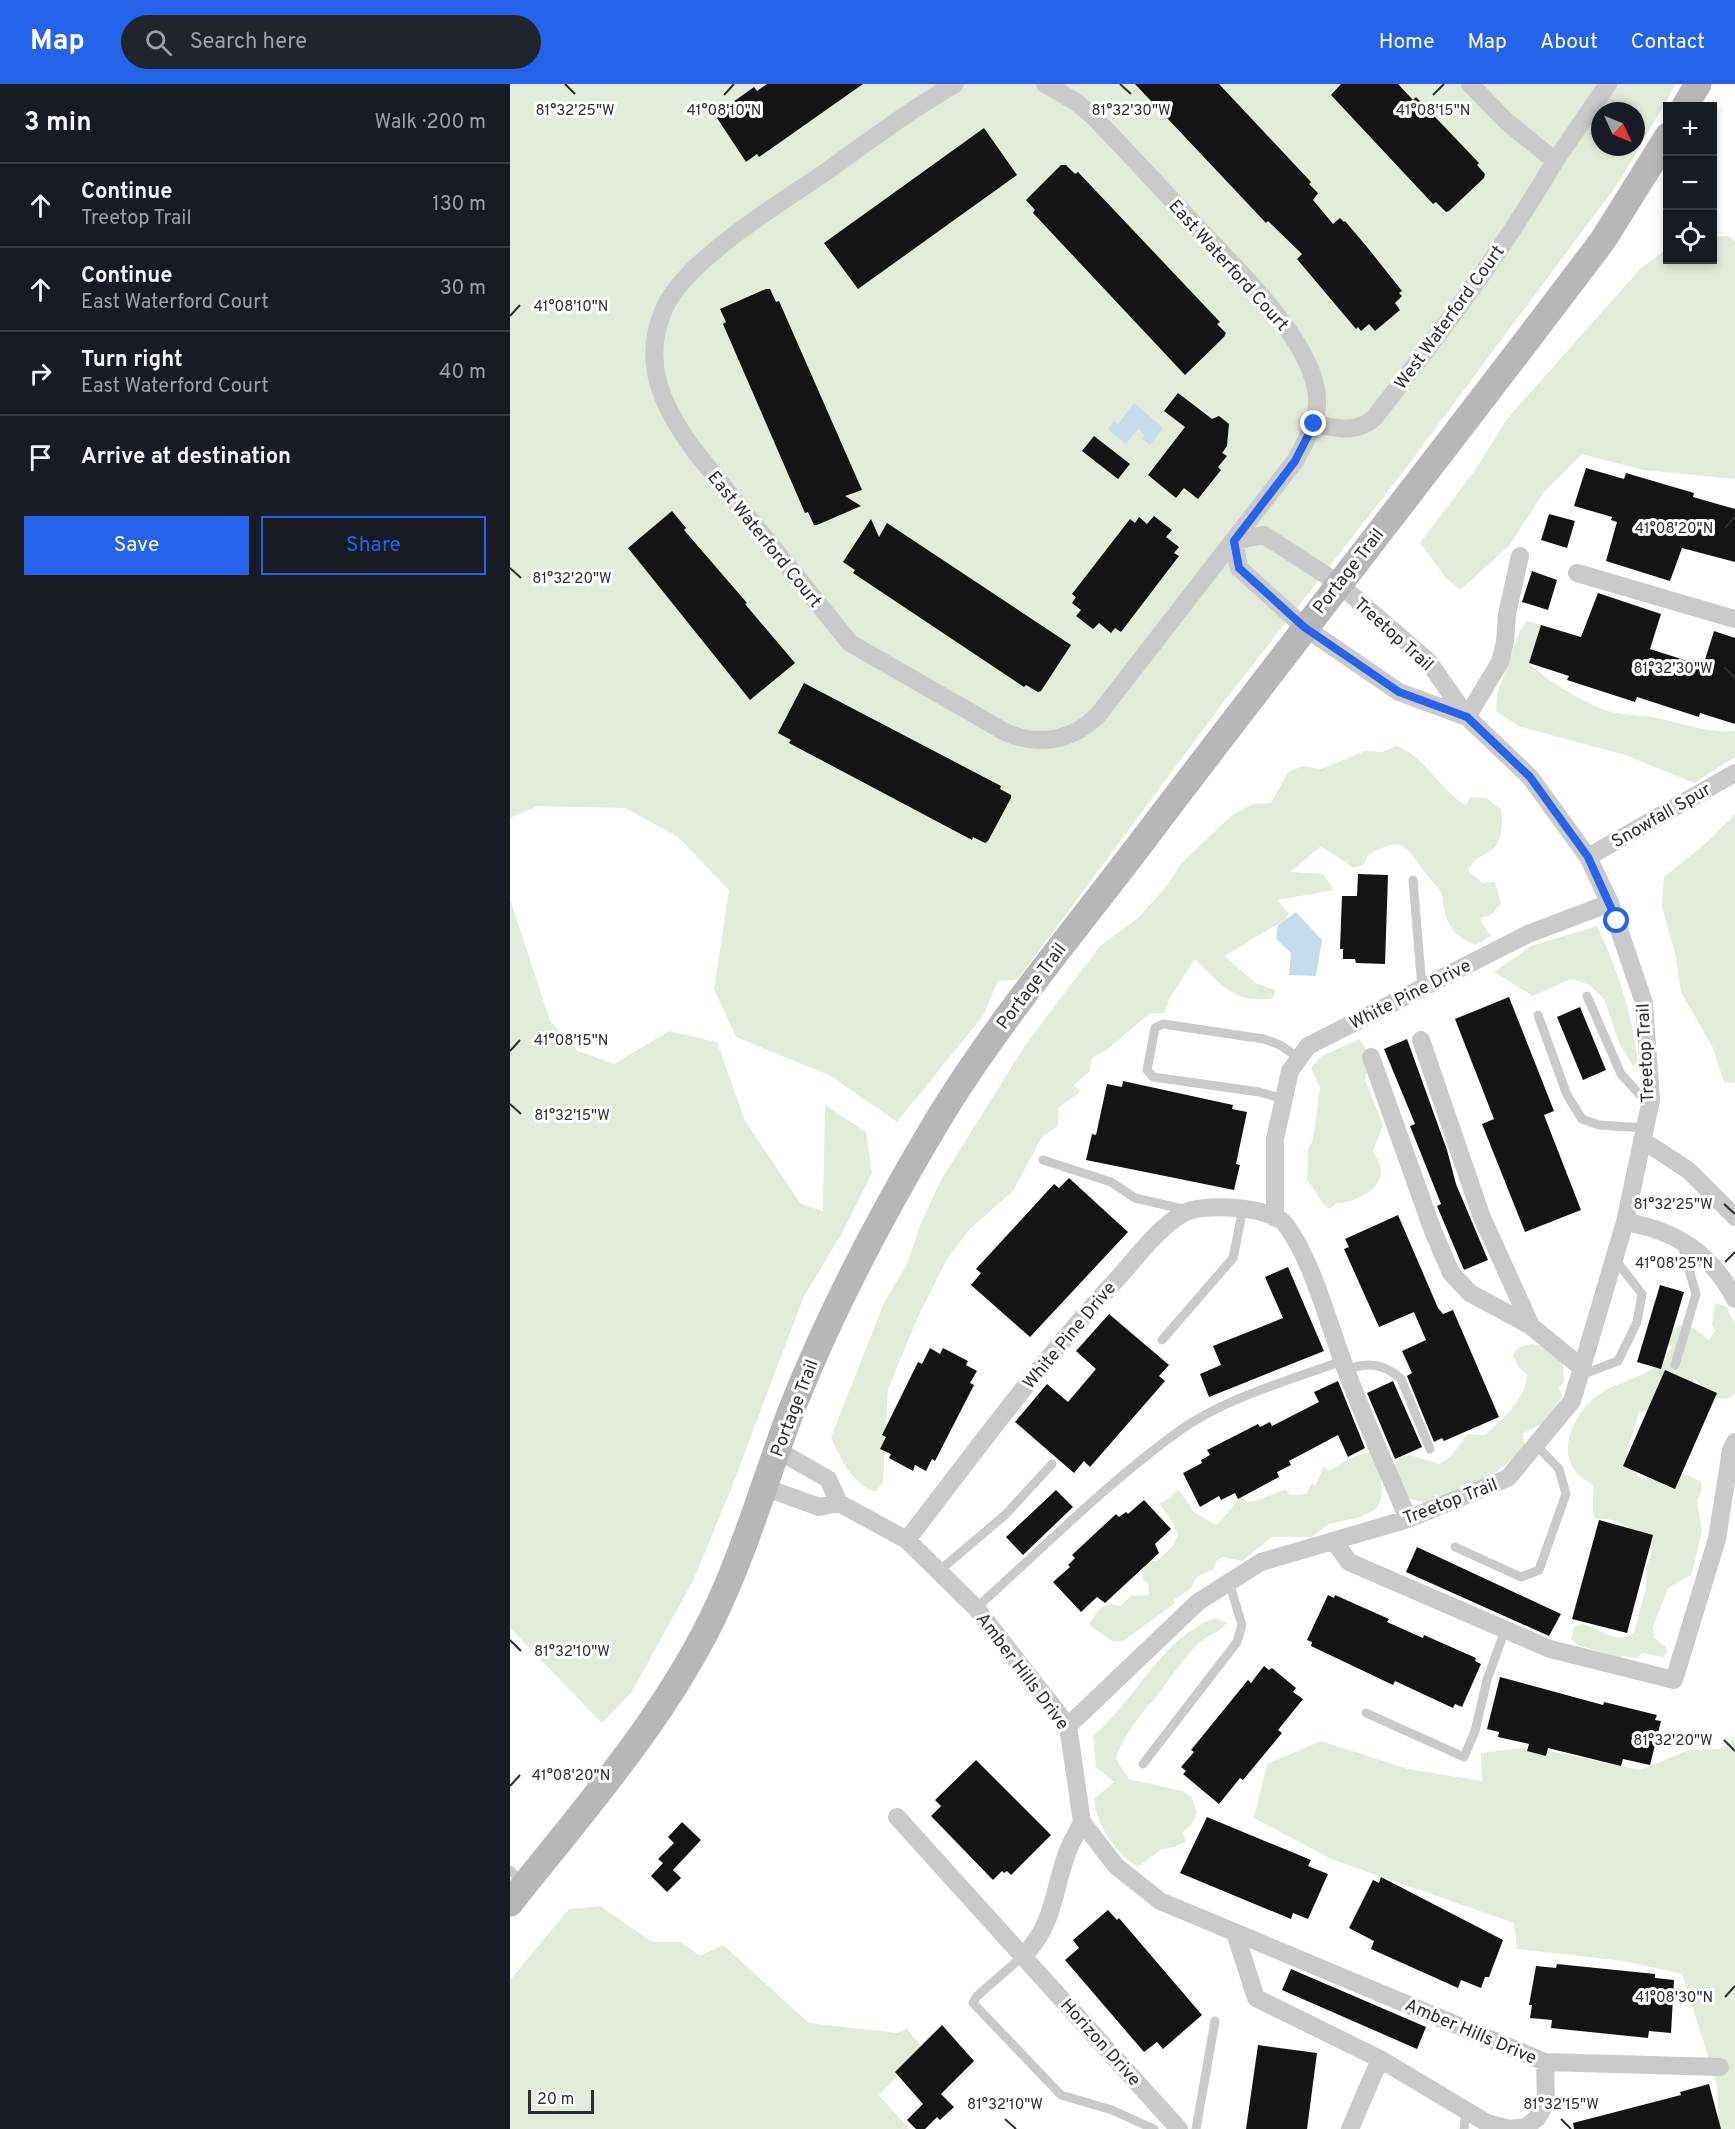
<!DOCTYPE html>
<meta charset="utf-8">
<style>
:root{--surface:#171b24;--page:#20242c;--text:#f1f3f6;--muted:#9ea1a6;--line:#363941;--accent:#2563eb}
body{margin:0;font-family:Overpass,sans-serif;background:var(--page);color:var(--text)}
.controls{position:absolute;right:18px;top:18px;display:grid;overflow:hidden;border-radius:0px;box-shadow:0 3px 9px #0003}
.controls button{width:54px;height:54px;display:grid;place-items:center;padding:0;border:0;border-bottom:2px solid var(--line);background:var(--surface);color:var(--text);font:30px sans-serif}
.compass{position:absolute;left:1081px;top:18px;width:54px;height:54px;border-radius:50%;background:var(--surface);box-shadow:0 3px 9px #0003;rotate:134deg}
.scale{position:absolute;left:18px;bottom:15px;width:66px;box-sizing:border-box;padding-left:6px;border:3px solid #2d2d2d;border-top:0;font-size:16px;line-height:21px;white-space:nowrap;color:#2d2d2d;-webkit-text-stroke:4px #fff;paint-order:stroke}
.stop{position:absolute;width:18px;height:18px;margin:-14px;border:4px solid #2563eb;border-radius:50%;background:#fff}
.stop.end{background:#2563eb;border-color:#fff;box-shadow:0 2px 6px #0008}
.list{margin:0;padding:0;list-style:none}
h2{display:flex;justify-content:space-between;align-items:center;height:78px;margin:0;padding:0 24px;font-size:26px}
h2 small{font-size:20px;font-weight:400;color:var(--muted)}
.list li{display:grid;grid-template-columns:39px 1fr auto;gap:18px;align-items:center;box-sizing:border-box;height:84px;padding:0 24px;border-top:2px solid var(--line)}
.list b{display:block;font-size:22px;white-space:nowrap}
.list p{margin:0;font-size:20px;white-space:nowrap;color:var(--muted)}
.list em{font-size:20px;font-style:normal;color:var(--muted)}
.actions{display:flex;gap:12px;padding:18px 24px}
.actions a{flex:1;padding:14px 0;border:2px solid var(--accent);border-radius:0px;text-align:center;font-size:21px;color:var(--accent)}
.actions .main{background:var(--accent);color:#fff}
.icon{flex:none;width:33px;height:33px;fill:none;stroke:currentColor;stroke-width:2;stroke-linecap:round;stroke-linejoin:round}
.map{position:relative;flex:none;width:1225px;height:2045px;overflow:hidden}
header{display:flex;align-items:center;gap:36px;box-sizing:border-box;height:84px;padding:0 30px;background:var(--accent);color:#fff}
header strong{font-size:28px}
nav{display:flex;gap:33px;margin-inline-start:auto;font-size:21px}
.search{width:420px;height:54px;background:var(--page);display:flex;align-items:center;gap:15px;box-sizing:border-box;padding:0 21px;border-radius:33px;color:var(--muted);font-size:22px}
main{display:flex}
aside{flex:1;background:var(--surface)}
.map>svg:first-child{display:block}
.green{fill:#e3ebda;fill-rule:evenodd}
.water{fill:#c5dceb}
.building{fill:#141414}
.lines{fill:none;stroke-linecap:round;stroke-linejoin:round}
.service{stroke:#cacaca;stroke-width:9}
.minor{stroke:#cacaca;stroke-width:18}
.secondary{stroke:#b7b7b7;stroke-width:27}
.route{stroke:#2563eb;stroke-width:8}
.ticks{fill:none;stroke:#2d2d2d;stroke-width:2}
.labels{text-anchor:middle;stroke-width:6;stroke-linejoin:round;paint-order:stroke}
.street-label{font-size:18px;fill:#2d2d2d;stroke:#fff}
.ticks-label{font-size:15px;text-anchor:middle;fill:#2d2d2d;stroke:#fff;stroke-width:6;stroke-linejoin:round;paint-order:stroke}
</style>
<header>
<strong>Map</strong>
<div class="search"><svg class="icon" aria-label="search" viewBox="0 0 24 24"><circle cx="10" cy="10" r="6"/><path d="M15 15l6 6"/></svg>Search here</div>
<nav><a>Home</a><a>Map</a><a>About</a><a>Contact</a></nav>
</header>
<main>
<aside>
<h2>3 min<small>Walk · 200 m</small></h2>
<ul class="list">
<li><svg class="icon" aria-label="ahead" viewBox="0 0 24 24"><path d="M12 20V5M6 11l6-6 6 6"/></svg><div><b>Continue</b><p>Treetop Trail</p></div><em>130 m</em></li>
<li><svg class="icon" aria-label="ahead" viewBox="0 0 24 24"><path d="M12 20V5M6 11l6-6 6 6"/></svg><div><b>Continue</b><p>East Waterford Court</p></div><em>30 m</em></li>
<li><svg class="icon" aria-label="right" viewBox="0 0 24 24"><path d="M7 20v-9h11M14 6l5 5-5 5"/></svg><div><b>Turn right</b><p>East Waterford Court</p></div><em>40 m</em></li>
<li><svg class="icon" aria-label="arrive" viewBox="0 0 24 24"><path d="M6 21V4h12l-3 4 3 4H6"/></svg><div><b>Arrive at destination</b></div></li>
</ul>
<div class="actions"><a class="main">Save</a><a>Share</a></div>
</aside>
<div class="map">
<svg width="1225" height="2045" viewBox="0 0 1225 2045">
<rect width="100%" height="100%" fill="#fff"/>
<path class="green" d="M0,0h1166l-57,98 -219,294 -177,227 -206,277 -19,1 -15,35 -86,106 -66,-46 -95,-39 -22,-48 15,-99 -51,-53 -53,-29 -87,-2 -28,12zM1090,27h36v36h-36z
M1218,152l7,5v238l-92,-9 -61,-16 -38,38 -35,54 -49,44 -15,-13 -25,-34 55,-73 32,-51 133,-150 27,-20 1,11h44l1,-23z
M1017,537l14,4 -12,38c18,18 59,43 83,49 15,4 31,3 46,6 28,6 48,15 77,13v26l-41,26 -69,-28 -107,-29 -22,-15 1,-17 23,-63z
M887,662c29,11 42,44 69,59l4,-8 16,1 15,11c2,14 2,35 -12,43 -12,7 -13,5 -21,18l14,13 13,-1 6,21 -10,12 -10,3v4l10,14 -15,9c-17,-7 -28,-15 -32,-36 -1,-5 -1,-13 -4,-18 -3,-7 -13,-14 -17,-21 -19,-29 -24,-32 -55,-15l-4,9 -10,4 -33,-22 -31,26 33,2 11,16 -56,10 11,14 -4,6 -61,36 32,27 19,7 -2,8c-38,7 -54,-15 -78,-39l-24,37 -7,17 -15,1 -41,35 -16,9 -2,13 -16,14 6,7 -22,16v18l-16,11 -29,54 -42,37 -23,29 -30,60 -30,72 -5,93 -7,10c-24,-7 -35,-33 -45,-55l53,-134 24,-41 13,-39 20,-43 85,-136 74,-98 38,-28 28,-31 15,-23 39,-38 15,-13 18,-9 18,-1 17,-31 15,-6 18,3 44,-18 17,1z
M1225,730v269l-11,-1 -11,-34 -32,-56 -5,-35 -14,-50 2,-30 42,-34z
M0,815l40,122 28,30 36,13 55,-33 48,11 28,79 56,83 22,7 2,-106 41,27 6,41 -31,62 -37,61 -73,193 -38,92 -62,112 -29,30 -92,-95z
M1087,842c21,44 36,90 41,138l-5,2 -14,-23 -15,-44 -14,-14 -19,-6 -38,17 -39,-24 37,-26z
M849,955l12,18 -6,23 18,45 -10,26c3,6 9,15 8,22 -2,19 -29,30 -44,30l-7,6c-11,-7 -14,-19 -23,-29l1,-31 5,-9 7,-52 -9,-20 9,-11z
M1205,1219l12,4 8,18v69l-8,5 -17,-2 -16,-20 -2,14 -53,22 -12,38 11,26 16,3c16,-14 31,-8 47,2l1,7 -5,12 5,30 -8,34 -3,10 -23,13 -15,39 1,11 11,8 3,6 -5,5 -21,-4 -5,5 -13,-2 -6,2 -40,-13 -7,-6 3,-12 8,-3c16,4 38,22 52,9l12,-46v-19l6,-17c-11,-19 -34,-35 -57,-32 -5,-15 1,-23 -3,-35 -38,-19 -26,-59 0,-84 19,-18 50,-20 69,-38 4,-4 7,-10 11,-15l-6,-7 -1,-6 16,-9 13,3 15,12 6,-9 -3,-6z
M1022,1260l12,2 19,18 1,18 -5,6 3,9 -18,26 -22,11 4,14 -41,33 -60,22 -21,-6 -10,-32 6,-8 10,-2 29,9 12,-8 17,-22 17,1c17,-16 41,-36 42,-60l-9,-8 -5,-13 7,-7z
M860,1368l9,13 2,14 1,18 -6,12 -15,8 -32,7 -17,13h-40l-30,24 -20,-4 -7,6 -1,6 -17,8 -6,11 -17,12v4l-51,37 -9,1 -23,-15 -1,-4c7,-13 15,-22 30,-17l11,-10 18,-1 -1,-11 -5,-5 2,-18h12l16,-15 5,-11 -5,-12 -14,-20 11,-5 8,-9 17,24 22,12 24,-28 6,5c15,-1 24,-9 39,-12l4,5 16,-1 6,-11 3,3 9,-20 4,5 27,-15z
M705,1534l12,5c-9,11 -21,12 -30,22 -14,14 -23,28 -35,44 -17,22 -38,42 -46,70l13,20 53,12 10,6 5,15 -5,12 -9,8 3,10 -12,5 -12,2 -24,18c-23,-14 -41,-41 -44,-68l20,-17 -18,-15 -3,-31c42,-35 69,-99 122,-118z
M1225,1654v391h-16l-2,-44 -35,-111 -58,-13 -107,-12 -3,-26 -183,-64 -77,-41 13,-54 54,-23 87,28 74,12 -1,-28 50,-6 109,23 49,-20 31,-1z
M90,1822l52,36h29l19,14 23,-11 86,78 88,10 10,-4 17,21 -45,45 30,34h-399v-149l59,-71z"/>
<path class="water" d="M624,319l29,25 -13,17 -8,-6 3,-4 -7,-6 -12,15 -18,-15 6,-8 4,3z
M786,828l26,28 -6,36 -27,-1 2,-22 -15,-14 2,-14z"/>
<path class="building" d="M257,0h96l-104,73 -2,-3 -11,8 -29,-44 11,-8 -2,-3 28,-20 3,4z
M625,0h84l92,98 -2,2 9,9 -5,7 20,24 7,-6 4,4 1,-1 22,26 35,44 -3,2 3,3 -7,7 5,7 -25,21 -6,-7 -8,7 -3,-4 -2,2 -59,-70 5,-5 -34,-33 -2,2z
M831,0h57l15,16 3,-3 63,66 -2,2 8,9 -1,4 -35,33 -3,1 -10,-10 -3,2 -102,-109z
M474,44l33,47 -159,114 -34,-46z
M551,81h5l9,9 3,-2 142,150 -3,2 9,9 -2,4 -39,38 -152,-162 2,-3 -9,-10z
M256,205h4l6,13 3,-1 83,189 -17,6 16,10 -44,19h-3l-6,-13 -3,1 -82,-189 3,-2 -6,-13z
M668,309l34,26 7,-3 10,8 -2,22 -5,7 5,3 -9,11 3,3 -23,29 -14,-11 -8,10 -28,-23 37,-48 -21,-16z
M584,352l36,28 -12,15 -36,-28z
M1076,384l38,11 2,-6 68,20 -1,4 42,12v53l-53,-14 -12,33 -64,-20 11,-39 -6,-2 1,-3 -38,-11z
M162,427l14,17 -2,2 63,73 -2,1 50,59 -45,37 -122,-152z
M1039,430l26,7 -8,27 -26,-8z
M644,432l18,14 -6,7 13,10 -5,6 5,3 -58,76 -6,-4 -4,5 -12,-10 -6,6 -17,-13 5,-6 -9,-7 4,-6 -4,-3 58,-75 5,4 4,-6 8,7z
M361,435l8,18 8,-14 184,122 -30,46 -3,1 -12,-7 -2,2 -171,-114 2,-3 -12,-8z
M1022,487l25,9 -9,30 -26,-8z
M1088,509l63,21 -11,35 53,17 11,-35 21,7v86l-35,-11 -1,4 -62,-20 -2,5 -68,-22 2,-4 -40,-13 12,-38 40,12z
M294,599l197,103 -1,3 11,6v3l-23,43 -3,2 -12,-6 -1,3 -183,-97 2,-3 -13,-7z
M848,790l30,1 -3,89 -29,-1 -1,-4h-12v-10h-3l2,-53h15z
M999,913l45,114 -10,4 37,95 -56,22 -43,-108 12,-5 -39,-100z
M1070,923l26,63 -23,10 -26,-63z
M897,955l40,111 9,34 32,76 -24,10 -27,-64 4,-2 -31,-78 5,-2 -31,-75z
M613,997l110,24 -1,4 15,3 -11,52 4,1 -6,25 -148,-30 6,-26 4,1 11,-51 15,3z
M559,1094l59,54 -98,105 -59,-52 10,-12 -5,-4 78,-85 5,4z
M888,1131l40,93 5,6 10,-4 46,107 -55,24 -2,-3 -8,4 -27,-66 5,-3 -10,-22 24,-11 -12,-28 -35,15 -35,-78 5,-2 -4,-8z
M778,1183l36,84 -115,46 -9,-23 21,-9 -8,-19 70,-28 -18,-41z
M1150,1201l24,7 -23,77 -24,-7z
M599,1230l60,51 -10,11 6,5 -75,86 -6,-6 -10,12 -59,-51 32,-38 21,18 28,-33 -20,-18z
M420,1264l10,6 3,-6 25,13 -2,4 11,6 -7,12 4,2 -39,76 -3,-2 -6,12 -11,-6 -2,6 -24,-13 2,-4 -11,-5 6,-12 -4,-2 36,-73 4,2z
M1155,1286l52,23 -42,96 -52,-23z
M828,1297l27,67 -17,9 -10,-22 -49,26 2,4 -14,7 2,5 -41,22 -3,-6 -14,7 -2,-4 -19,11 -17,-34 19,-10 -1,-3 9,-5 -3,-5 51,-26 2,3 10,-5 2,4 47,-24 -5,-10z
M883,1297l29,66 -27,12 -28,-66z
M546,1406l17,17 -50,48 -17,-18z
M634,1416l27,29 -16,15 4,9 -54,50 -8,-6 -16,15 -28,-30 17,-15 -2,-2 7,-7 -3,-3 44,-41 3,3 7,-5 2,2z
M1089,1436l54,15 -26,98 -55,-14z
M907,1463l144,67 -12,22 -143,-64z
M818,1511l6,3 1,-3 54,24 -2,3 36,16 1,-3 52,23 -1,3 6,3 -19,43 -7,-3 -2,4 -58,-27 -2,4 -82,-39 1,-4 -5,-2z
M754,1582l5,4 3,-2 24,20 -3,4 10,7 -25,31 4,3 -39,47 -3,-2 -21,26 -36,-30 3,-3 -5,-4 13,-15 -3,-2 57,-70 3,3z
M990,1593l103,28 1,-3 53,13 -2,5 6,1 -11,44 -27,-6 -2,7 -73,-18 -2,8 -19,-5 2,-7 -31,-7 1,-5 -12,-3z
M466,1676l75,75 -40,40 -4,-4 -3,2 -2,-2 -9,9 -62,-64 10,-10 -6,-6z
M697,1733l104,43 -3,6 20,8 -20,45 -15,-6 -2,6 -111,-46z
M172,1738l19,18 -28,30 8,8 -14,14 -16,-16 12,-13 -5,-4 16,-16 -6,-6z
M871,1793l122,63 -14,37h-4l-4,11 -20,-8 -3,8 -87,-39 3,-8 -25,-13 24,-48 6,3z
M598,1826l9,10 2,-2 83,97 -39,34 -6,-7 -13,10 -79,-92 14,-12 -6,-8z
M1047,1880l98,10v4l19,2 -3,53 -22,-2 -1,7 -97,-10 1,-8 -22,-2 2,-13h-3l7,-39 20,2z
M781,1885l135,58 -9,22 -135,-59z
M432,1941l32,36 -33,33 13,13 -14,13 -3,-3 -12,12h-9l-9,-9 16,-16 -28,-32z
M748,1961l59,8 -10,76h-61z
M1199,2000l12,45h-147l-1,-6 108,-28 -1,-3z"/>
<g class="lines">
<path class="service" d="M903,796l9,108
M1077,912l34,78 29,32
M1028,931l29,80 15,24 17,6 46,3
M774,1015l-25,-7 -106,-15 -6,-7 8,-42 8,-4 101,15 16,6 19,13
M533,1076l68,22 24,16 52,12
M652,1256l71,-82 10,-49
M1165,1281l21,-71 -15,-52
M836,1286c21,-8 38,-7 55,9l29,70
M1071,1291l37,-14 19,-39 5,-28 -28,-36
M945,1463l66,30 18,-7 27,-76 -7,-25 -23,-24
M429,1487l66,-56 47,-51
M466,1524c66,-59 131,-125 203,-177 48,-34 109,-50 163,-70
M856,1629l98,44 11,-26 12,-51 18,-50
M633,1680l94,-122 5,-17 -13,-43
M0,1786l13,13
M514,1871l-48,42 -3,6 88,92 51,15 42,19
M686,2045l19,-108
M954,2045l2,-19"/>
<path class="minor" d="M445,0c-45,26 -86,57 -128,87 -46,32 -139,87 -162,136 -25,54 -3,99 29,143l156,193 155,89c34,15 67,9 93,-17l197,-254c13,-23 26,-45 21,-72 -10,-55 -82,-123 -120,-163 -34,-37 -69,-74 -103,-110l-17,-14 -31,-18
M960,0l36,37 49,40 53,-77
M804,340c22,4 42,10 60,-6 65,-83 128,-166 181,-257
M1067,489l158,46
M957,633l33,-55 5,-20 2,-28 13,-58
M1078,773l147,-84
M911,956l60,175 50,111 51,42
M861,973l62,174 18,42 19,20 61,33
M1132,1056l46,30 47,47
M765,1134v-79l15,-68 18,-25 220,-112 82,-31
M1115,1138c50,8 86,31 110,77
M267,1366l51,29 11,24 68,37 69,68 92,118 14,96 34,44 44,35 385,161 175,5
M254,1403l55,20 20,-4
M397,1456c68,-89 135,-180 211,-262 19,-21 39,-49 64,-64 19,-12 90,-8 104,11 27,38 40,91 56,134 19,54 44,107 66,160
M824,1457l15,21 201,87 124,31 43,-141 14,-89 4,-8
M558,1642l130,-124 63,-40 147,-43 100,-41 64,-77 53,-179 26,-122 -7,-97 -34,-100 -22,-46 -58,-80 -63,-60 -39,-56 -90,-78 -74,-48 -30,6 5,27 65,59 95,65 68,25
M387,1733l282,312
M725,1849l21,65 124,61 107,64 23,6 16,-2 11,-9 9,-15 -1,-41
M514,1871c32,-32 29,-68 45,-107 4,-9 9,-17 13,-26
M840,2045l30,-70"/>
<path class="secondary" d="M1175,22l13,-22
M0,1819c72,-91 152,-181 203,-286 34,-70 54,-145 82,-216 39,-97 88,-189 141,-278 61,-101 137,-190 208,-284 152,-201 308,-398 459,-599l65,-104"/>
</g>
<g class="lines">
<path class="route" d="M804,340l-19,37 -61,80 5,27 65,59 95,65 68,25 63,60 58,80 29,64"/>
</g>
<path class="ticks" d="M55,0l10,10M610,0l11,10M214,11l10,-11M923,11l11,-11M0,232l10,-11M1215,444l10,-11M0,484l11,10M1214,583l11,11M0,967l10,-11M0,1020l11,10M1214,1120l11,10M1215,1178l10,-10M0,1556l11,11M1214,1656l11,11M0,1702l10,-11M1215,1913l10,-11M495,2035l11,10M1051,2035l10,10"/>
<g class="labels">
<g class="street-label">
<text transform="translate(719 181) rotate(48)" y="6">East Waterford Court</text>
<text transform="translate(939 233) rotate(-54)" y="6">West Waterford Court</text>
<text transform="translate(255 455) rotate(51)" y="6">East Waterford Court</text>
<text transform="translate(838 487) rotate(-52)" y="6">Portage Trail</text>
<text transform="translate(884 550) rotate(42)" y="6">Treetop Trail</text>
<text transform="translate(1151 731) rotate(-30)" y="6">Snowfall Spur</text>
<text transform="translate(521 902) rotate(-53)" y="6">Portage Trail</text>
<text transform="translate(900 910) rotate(-27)" y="6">White Pine Drive</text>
<text transform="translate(1135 969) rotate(-93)" y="6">Treetop Trail</text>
<text transform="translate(559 1251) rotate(-50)" y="6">White Pine Drive</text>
<text transform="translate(284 1324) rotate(-69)" y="6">Portage Trail</text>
<text transform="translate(940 1417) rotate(-21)" y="6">Treetop Trail</text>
<text transform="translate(513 1587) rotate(53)" y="6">Amber Hills Drive</text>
<text transform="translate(961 1947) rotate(23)" y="6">Amber Hills Drive</text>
<text transform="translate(591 1958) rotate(48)" y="6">Horizon Drive</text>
</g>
</g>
<g class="ticks-label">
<text x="65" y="31">81°32'25"W</text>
<text x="621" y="31">81°32'30"W</text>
<text x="214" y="31">41°08'10"N</text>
<text x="923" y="31">41°08'15"N</text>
<text x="61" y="227">41°08'10"N</text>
<text x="1164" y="449">41°08'20"N</text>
<text x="62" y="499">81°32'20"W</text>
<text x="1163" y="589">81°32'30"W</text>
<text x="61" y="961">41°08'15"N</text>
<text x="62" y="1036">81°32'15"W</text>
<text x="1163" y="1125">81°32'25"W</text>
<text x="1164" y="1184">41°08'25"N</text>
<text x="62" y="1572">81°32'10"W</text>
<text x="1163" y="1661">81°32'20"W</text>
<text x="61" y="1696">41°08'20"N</text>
<text x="1164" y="1918">41°08'30"N</text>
<text x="495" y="2025">81°32'10"W</text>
<text x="1051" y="2025">81°32'15"W</text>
</g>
</svg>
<div class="controls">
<button>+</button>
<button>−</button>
<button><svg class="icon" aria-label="locate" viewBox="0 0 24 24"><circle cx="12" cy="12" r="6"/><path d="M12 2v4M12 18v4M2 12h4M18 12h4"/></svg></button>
</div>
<svg class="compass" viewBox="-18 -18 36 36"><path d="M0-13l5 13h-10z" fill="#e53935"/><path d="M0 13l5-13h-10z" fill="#9ea1a6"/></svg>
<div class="scale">20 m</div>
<div class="stop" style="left:1107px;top:837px"></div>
<div class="stop end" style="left:804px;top:340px"></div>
</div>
</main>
